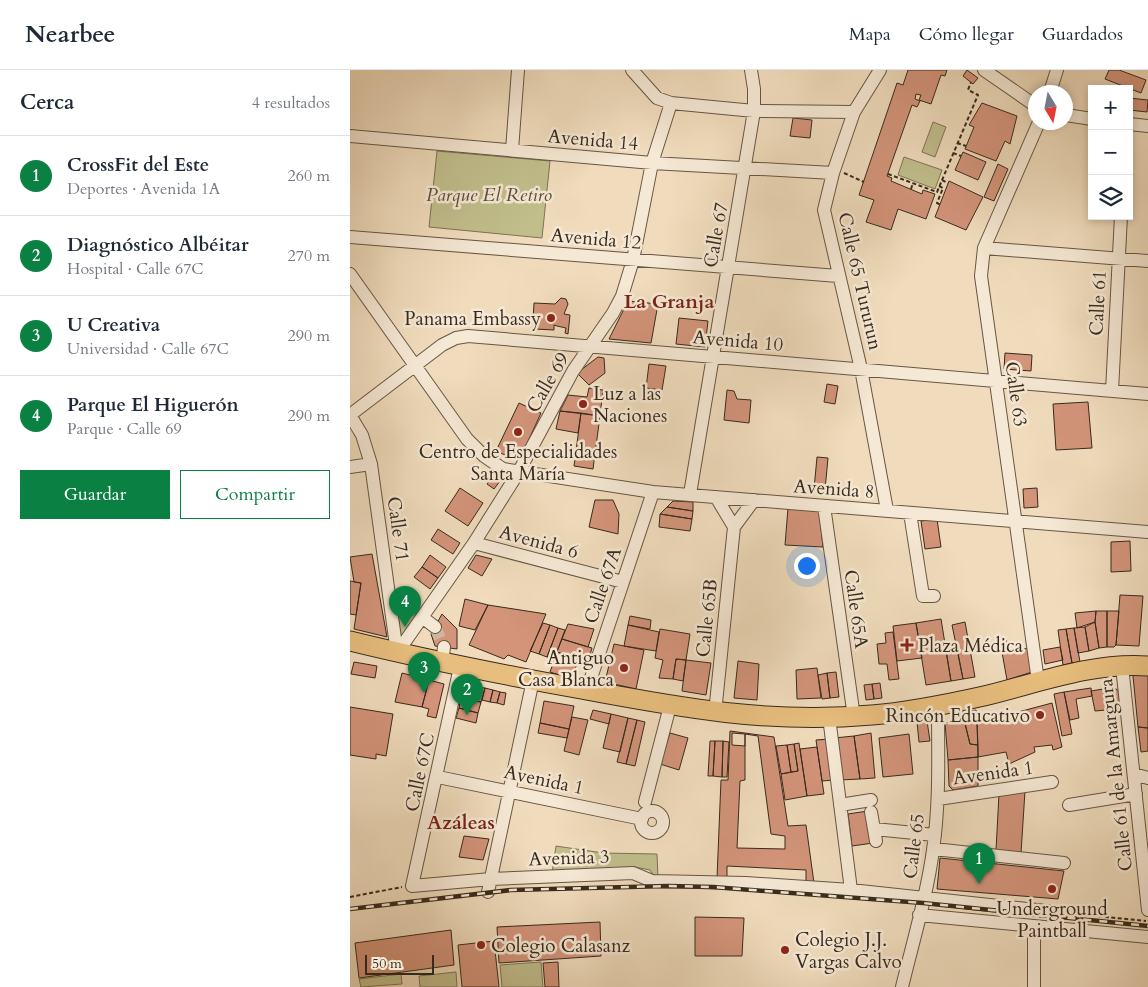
<!DOCTYPE html>
<html lang="es">
<meta charset="utf-8">
<style>
:root{--surface:#fff;--page:#f2f2f3;--text:#1f2937;--muted:#747a83;--line:#e0e1e3;--accent:#0b8043}
body{margin:0;font-family:Cardo,serif;background:var(--page);color:var(--text)}
.controls{position:absolute;right:15px;top:15px;display:grid;overflow:hidden;border-radius:0px;box-shadow:0 2px 8px #0003}
.controls button{width:45px;height:45px;display:grid;place-items:center;padding:0;border:0;border-bottom:1px solid var(--line);background:var(--surface);color:var(--text);font:25px sans-serif}
.compass{position:absolute;left:678px;top:15px;width:45px;height:45px;border-radius:50%;background:var(--surface);box-shadow:0 2px 8px #0003;rotate:170deg}
.scale{position:absolute;left:15px;bottom:12px;width:69px;box-sizing:border-box;padding-left:5px;border:2px solid #382a1c;border-top:0;font-size:14px;line-height:18px;white-space:nowrap;color:#382a1c;-webkit-text-stroke:4px #f5e8d4;paint-order:stroke}
.you{position:absolute;left:456px;top:495px;width:18px;height:18px;margin:-12px;border:4px solid #fff;border-radius:50%;background:#1a73e8;box-shadow:0 0 0 8px #1a73e833}
.badge{display:grid;place-items:center;width:32px;height:32px;border-radius:50%;background:var(--accent);color:#fff;font-size:16px;font-weight:700}
.pin{position:absolute;translate:-50% -41px;filter:drop-shadow(0 1px 2px #0008)}
.pin::after{content:'';position:absolute;top:26px;width:18px;height:15px;background:inherit;clip-path:polygon(0 0,100% 0,50% 100%)}
.list{margin:0;padding:0;list-style:none}
h2{display:flex;justify-content:space-between;align-items:center;height:65px;margin:0;padding:0 20px;font-size:21px}
h2 small{font-size:16px;font-weight:400;color:var(--muted)}
.list li{display:grid;grid-template-columns:32px 1fr auto;gap:15px;align-items:center;box-sizing:border-box;height:80px;padding:0 20px;border-top:1px solid var(--line)}
.list b{display:block;font-size:19px;white-space:nowrap}
.list p{margin:0;font-size:16px;white-space:nowrap;color:var(--muted)}
.list em{font-size:16px;font-style:normal;color:var(--muted)}
.actions{display:flex;gap:10px;padding:15px 20px}
.actions a{flex:1;padding:11px 0;border:1px solid var(--accent);border-radius:0px;text-align:center;font-size:18px;color:var(--accent)}
.actions .main{background:var(--accent);color:#fff}
.icon{flex:none;width:28px;height:28px;fill:none;stroke:currentColor;stroke-width:2;stroke-linecap:round;stroke-linejoin:round}
.map{position:relative;flex:none;width:798px;height:917px;overflow:hidden}
header{display:flex;align-items:center;gap:30px;box-sizing:border-box;height:70px;padding:0 25px;background:var(--surface);border-bottom:1px solid var(--line)}
header strong{font-size:24px}
nav{display:flex;gap:28px;margin-inline-start:auto;font-size:18px}
main{display:flex}
aside{flex:1;background:var(--surface)}
.map>svg:first-child{display:block}
.green{fill:#c1be8c;stroke:#7c7454}
.building{fill:#d3947a;stroke:#382a1c;fill-rule:evenodd}
.lines{fill:none;stroke-linecap:round;stroke-linejoin:round}
.minor-tunnel{stroke:#cbb89d;stroke-width:12;stroke-dasharray:12 6;stroke-linecap:butt}
.minor-casing{stroke:#665644;stroke-width:14}
.highway-casing{stroke:#382a1c;stroke-width:21}
.path{stroke:#382a1c;stroke-width:2;stroke-dasharray:4 2.5;stroke-linecap:butt}
.minor{stroke:#f5e8d4;stroke-width:12}
.highway{stroke:#e8be7e;stroke-width:19}
.rail-casing{stroke:#382a1c;stroke-width:4.5}
.rail{stroke:#f5e8d4;stroke-width:2.5;stroke-dasharray:8;stroke-linecap:butt}
.poi-dot{fill:#8f2418;stroke:#f5e8d4;stroke-width:2}
.labels{text-anchor:middle;stroke-width:5;stroke-linejoin:round;paint-order:stroke}
.street-label{font-size:19px;fill:#382a1c;stroke:#f5e8d4}
.park-label{font-size:19px;font-style:italic;fill:#5a4f38;stroke:#f5e8d4}
.poi-label{font-size:19px;fill:#382a1c;stroke:#f5e8d4;text-anchor:start}
.neighbourhood-label{font-size:20px;font-weight:bold;fill:#7a1f14;stroke:#f5e8d4}
</style>
<header>
<strong>Nearbee</strong>
<nav><a>Mapa</a><a>Cómo llegar</a><a>Guardados</a></nav>
</header>
<main>
<aside>
<h2>Cerca<small>4 resultados</small></h2>
<ul class="list">
<li><span class="badge">1</span><div><b>CrossFit del Este</b><p>Deportes · Avenida 1A</p></div><em>260 m</em></li>
<li><span class="badge">2</span><div><b>Diagnóstico Albéitar</b><p>Hospital · Calle 67C</p></div><em>270 m</em></li>
<li><span class="badge">3</span><div><b>U Creativa</b><p>Universidad · Calle 67C</p></div><em>290 m</em></li>
<li><span class="badge">4</span><div><b>Parque El Higuerón</b><p>Parque · Calle 69</p></div><em>290 m</em></li>
</ul>
<div class="actions"><a class="main">Guardar</a><a>Compartir</a></div>
</aside>
<div class="map">
<svg width="798" height="917" viewBox="0 0 798 917">
<rect width="100%" height="100%" fill="#f0dcbd"/>
<filter id="stains"><feTurbulence type="fractalNoise" baseFrequency=".004" numOctaves="4"/><feColorMatrix values="0 0 0 0 .2 0 0 0 0 .09 0 0 0 0 .02 0 0 0 .5 -.17"/></filter>
<radialGradient id="worn" r=".72"><stop offset=".6" stop-color="#630" stop-opacity="0"/><stop offset="1" stop-color="#630" stop-opacity=".3"/></radialGradient>
<path class="green" d="M583,52l13,5 -11,30 -13,-5z
M87,81l113,10 -8,77 -113,-11z
M554,87l38,13 -7,19 -37,-14z
M47,538l24,5 -20,29z
M206,776l47,7 54,1 1,24h-3l-5,-8 -15,-3 -83,6z
M191,892l2,25h-41l-2,-22z
M106,902l1,15h-37l-1,-11z
M51,904l1,10 -41,3 -2,-8z"/>
<path class="building" d="M558,0h39l-2,6 -4,-1 -10,29 -12,-4 2,-5 -5,-1 -1,5 5,2 -3,6 -5,-2 -25,71 5,2 -1,3 31,13 1,-4 12,4 -9,25 -28,-10 -7,21 -25,-8 8,-22 -15,-5 38,-112 6,2z
M617,0l11,8 -5,6 -10,-8z
M759,0h10l27,10 -5,13 -36,-14z
M779,28l19,2 -1,12 -18,-2z
M632,33l35,13 -7,28 -5,-3 -9,20 -31,-12 9,-22 -5,-2z
M443,48l19,2 -2,18 -20,-2z
M613,82l23,10 -8,18 -23,-10z
M648,94l10,5 -14,32 -10,-4z
M599,111l34,16 -17,33 -31,-13z
M211,228l5,1 2,5 -4,10 6,1 -2,19 -3,-1 1,-5 -9,-2 -3,-1v5l-19,-1 1,-8h-3l1,-18 21,1z
M278,231l30,3 -7,39 -42,-4z
M329,248l29,3 -3,26 -29,-3z
M655,283l27,2 -1,16 -27,-2z
M248,287l6,1 1,15 -16,12 -12,-12z
M299,294l17,2 -4,24 -16,-2z
M477,314l11,2 -3,18 -11,-2z
M239,318l14,2 -3,26 -40,-5 8,-16 19,2z
M377,320l7,1 3,8 14,1 -2,23 -25,-3z
M738,332l4,46 -36,2 -3,-46z
M169,333l22,10 -22,48 -23,-10z
M210,341l21,2 -3,20 -22,-4z
M231,343l19,3 -7,53 -19,-3z
M467,387l11,1 -3,32 -11,-1z
M147,401l6,6 -9,12 -7,-5z
M110,418l23,15 -15,23 -23,-15z
M687,418l1,19 -14,1 -1,-19z
M245,430h18l6,14 -1,20 -29,-7z
M323,431l20,1v9l-26,-4z
M317,437l26,4 -1,8 -32,-5z
M438,438l31,2 4,37 -38,-2z
M310,444l32,5 -2,12 -31,-4z
M587,449l4,28 -16,2 -4,-28z
M88,459l22,14 -7,11 -22,-14z
M780,471l1,30 -20,1v-30z
M22,484l15,83 -33,-8 7,-46 -7,-1 -4,-25z
M80,485l16,12 -8,11 -16,-11z
M126,485l16,4 -10,17 -14,-8z
M72,497l16,11 -8,11 -16,-12z
M0,511l11,2 -5,32 -6,-1z
M770,525l23,1 -4,50 -23,-1z
M115,529l23,6 -13,25 -16,-4z
M138,535l58,9 -20,48 -18,-7 -4,4 -35,-14z
M746,541h11v36l-8,1 -4,-26z
M746,541l-1,11 -18,6 -2,-15z
M757,541h12l-3,34 -2,2h-7z
M92,544l15,15v20l-22,-3 -4,-12z
M280,546l21,4 -1,9 -22,-4z
M591,549l10,62 -25,4 -10,-62z
M615,552l10,55 -12,2 -11,-54z
M745,552l4,26 -10,3 -4,-24z
M193,553l7,2 -11,29 -9,-3z
M566,553l6,35 -25,3 -4,-35z
M218,554l26,5 -6,18 -26,-8z
M200,555l8,3 -11,29 -8,-3z
M278,555l31,7 -3,19 -32,-5z
M735,557l4,24 -11,2 -4,-25z
M208,558l7,2 -11,29 -7,-2z
M724,558l6,34 -8,1 -6,-34z
M310,559l30,5 -4,26 -10,-1 -3,20 -14,-1 4,-18 -8,-2z
M716,559l6,34 -9,2 -5,-35z
M543,562l6,47 -10,1 -2,-16h-8l-2,-20 9,-1 -1,-10z
M212,569l30,9 -4,14 -31,-10z
M656,570l2,11 23,-3 4,23 -28,9 -7,-39z
M264,574l30,6 -8,39 -31,-7z
M710,577l3,13 -18,4 -2,-14z
M607,578l6,31 -12,2 -5,-30z
M207,582l21,8 -6,19 -22,-7z
M326,589l10,1 -3,21 -10,-2z
M336,590l25,3 -5,32 -24,-4z
M388,591l21,3 -2,36 -23,-2z
M4,592l23,4 -2,12 -24,-4z
M467,598l4,30 -24,1 -1,-29z
M486,602l3,25 -9,1 -3,-25z
M52,603l27,7 -7,27 -27,-5z
M477,603l3,25 -8,1 -4,-24z
M786,603l12,1v54l-10,-1 -5,-51z
M79,610l15,4 -8,34 -9,-2 2,-7 -7,-2z
M530,613l2,15 -8,1 -2,-15z
M115,614l13,3 -4,14 -13,-4z
M522,614l2,15 -8,1 -2,-15z
M128,617l7,1 -4,14 -7,-1z
M763,617l3,21 -10,2 -3,-21z
M763,617l9,6 2,14 -8,1z
M135,618l8,2 -3,12 -8,-2z
M741,618l1,8 -16,3 3,19 -9,2 -6,-28z
M753,619l3,21 -11,1 -4,-20z
M143,620l7,2 -3,11 -7,-1z
M150,622l6,1 -2,12 -7,-2z
M714,622l8,42 -10,2 -8,-42z
M111,627l20,5 -3,11 -19,-5z
M194,631l30,5 -5,23 -29,-6z
M702,633l10,44 -9,3 -1,-5 -18,2 1,5 -26,12 -3,-12 -28,5 -1,-34z
M0,637l43,7 -7,42 -10,-2v5l-26,-4z
M109,638l19,5 -2,10 -20,-5z
M243,640l18,4 -2,10 -19,-5z
M626,640l1,13 1,22 -8,-1 -8,-32z
M261,644l17,4 -8,34 -17,-4z
M222,647l16,3 -9,35 -15,-4z
M278,648l9,2 -11,44 -9,-2z
M614,649l6,25 8,1v12l-30,3 -3,-37z
M287,650l8,2 -10,44 -9,-2z
M577,651l3,20 -11,1 -2,-20z
M190,653l29,6 -2,9 -29,-5z
M788,657l10,1v23l-7,1z
M380,661l44,6 14,89 18,-1 8,58h-8v-13l-79,-4v12h-10l4,-98h7zM395,664l13,2 13,98 14,2v13l-48,-1 3,-67 5,-1z
M320,663l18,5 -9,32 -19,-6z
M382,663l13,1v12l-13,-1z
M521,663l4,45 -15,1 -6,-43z
M559,664l4,40 -30,3 -4,-39z
M504,666l6,43 -20,1 -6,-42z
M479,669l5,41 -12,1 -6,-41z
M360,671h5l-2,35h-5z
M365,671h8l-1,36 -9,-1z
M373,671l6,1 -2,35h-5z
M449,673l8,53 -22,4 -4,-26 17,-3 -4,-27z
M444,674l4,27 -7,1 -4,-27z
M437,675l4,27 -10,2 -5,-28z
M467,677l7,47 -17,2 -7,-47z
M628,687v29l-25,4 -4,-4 -1,-26z
M675,721l-4,62 -25,-3 3,-56z
M518,741l5,32 -21,3 -4,-32z
M114,766l25,3 -6,21 -24,-3z
M590,788l124,13 -6,28 -121,-10z
M345,847l49,1 -2,38h-47z
M250,852l1,34 -102,7 -2,-36z
M101,860l3,35 -95,13 -4,-35z
M144,871l5,46h-37l-4,-42z
M208,892l1,25h-14l-2,-24z"/>
<g class="lines">
<path class="minor-tunnel" d="M85,557l9,20"/>
<defs>
<path id="minor" d="M282,0l25,28 14,5 83,8 100,1
M530,0l-26,42 -21,61 -9,37 37,159 26,141
M634,0l52,36
M700,22l7,-22
M716,45l26,4
M779,54l19,2
M0,66l302,27 181,10
M162,80l6,-80
M0,167l488,39
M634,178l164,13
M0,204l117,165 17,17 19,13 150,23 495,40
M762,321l9,-175
M0,345l92,-70 14,-7 12,-2 680,58
M0,345l12,20 9,29 26,189
M0,397l21,-3
M340,424l64,-383v-22l-3,-19
M366,427l18,30
M474,436l30,211
M560,443l13,83h11
M384,457l20,-27
M124,473l149,39
M72,547l13,10
M47,583l77,-110 44,-70 55,-102 40,-58 9,-17 11,-36 19,-97 19,-60
M92,594l2,-17
M772,596l26,244
M110,597l-48,219 79,-7 142,-6 19,8 94,2 105,7 205,22
M688,611l-57,-405 3,-28 55,-126
M237,620l66,-198
M365,643l19,-186
M479,647l22,173
M784,704l14,4
M88,707l204,42
M588,729l114,-17
M295,732l25,-96
M490,735l31,-5
M719,735l67,-11
M291 752a11 11 0 1 1 22 0a11 11 0 1 1-22 0Z
M521,742l3,17 61,6
M524,759l2,12
M584,779l130,14
M138,822l45,-212
M569,845l229,22
M552,917c11,-46 25,-91 31,-137 7,-48 5,-96 5,-144
M684,917v-60"/>
<path id="highway" d="M0,571c77,19 154,34 231,48 101,19 188,35 291,26 38,-3 76,-11 112,-19 54,-13 108,-34 164,-30"/>
</defs>
<use href="#minor" class="minor-casing"/>
<use href="#highway" class="highway-casing"/>
<path class="path" d="M607,73l9,3
M603,83l8,3
M494,103l20,9
M538,104l49,18 41,-97 -10,-5 3,-8
M592,110l6,3
M589,116l4,2 -6,15 4,2
M561,119l2,-6
M0,827l52,-10
M716,843l80,8"/>
<use href="#minor" class="minor"/>
<use href="#highway" class="highway"/>
<defs>
<path id="rail" d="M0,839l161,-19 157,-4 45,1 210,16 225,23"/>
</defs>
<use href="#rail" class="rail-casing"/>
<use href="#rail" class="rail"/>
</g>
<g class="poi-dot">
<circle cx="201" cy="248" r="5"/>
<circle cx="233" cy="334" r="5"/>
<circle cx="168" cy="362" r="5"/>
<path d="M554.5 567.5h5v5h5v5h-5v5h-5v-5h-5v-5h5z"/>
<circle cx="274" cy="598" r="5"/>
<circle cx="690" cy="645" r="5"/>
<circle cx="702" cy="819" r="5"/>
<circle cx="131" cy="875" r="5"/>
<circle cx="435" cy="880" r="5"/>
</g>
<g class="labels">
<g class="street-label">
<text transform="translate(243 69) rotate(5)" y="7">Avenida 14</text>
<text transform="translate(365 165) rotate(-80)" y="7">Calle 67</text>
<text transform="translate(246 168) rotate(5)" y="7">Avenida 12</text>
<text transform="translate(511 211) rotate(77)" y="7">Calle 65 Tururun</text>
<text transform="translate(747 233) rotate(-87)" y="7">Calle 61</text>
<text transform="translate(388 270) rotate(5)" y="7">Avenida 10</text>
<text transform="translate(197 312) rotate(-60)" y="7">Calle 69</text>
<text transform="translate(667 324) rotate(82)" y="7">Calle 63</text>
<text transform="translate(484 418) rotate(4)" y="7">Avenida 8</text>
<text transform="translate(49 459) rotate(82)" y="7">Calle 71</text>
<text transform="translate(189 471) rotate(15)" y="7">Avenida 6</text>
<text transform="translate(252 515) rotate(-71)" y="7">Calle 67A</text>
<text transform="translate(507 539) rotate(82)" y="7">Calle 65A</text>
<text transform="translate(356 548) rotate(-84)" y="7">Calle 65B</text>
<text transform="translate(69 702) rotate(-78)" y="7">Calle 67C</text>
<text transform="translate(643 702) rotate(-8)" y="7">Avenida 1</text>
<text transform="translate(765 705) rotate(-96)" y="7">Calle 61 de la Amargura</text>
<text transform="translate(194 709) rotate(12)" y="7">Avenida 1</text>
<text transform="translate(563 776) rotate(-83)" y="7">Calle 65</text>
<text transform="translate(219 787) rotate(-2)" y="7">Avenida 3</text>
</g>
<g class="park-label">
<text x="139" y="131">Parque El Retiro</text>
</g>
<g class="poi-label">
<text x="191" y="255" text-anchor="end">Panama Embassy</text>
<text x="243" y="330">Luz a las<tspan x="243" dy="22">Naciones</tspan></text>
<text x="168" y="388" text-anchor="middle">Centro de Especialidades<tspan x="168" dy="22">Santa María</tspan></text>
<text x="568" y="582">Plaza Médica</text>
<text x="264" y="594" text-anchor="end">Antiguo<tspan x="264" dy="22">Casa Blanca</tspan></text>
<text x="680" y="652" text-anchor="end">Rincón Educativo</text>
<text x="702" y="845" text-anchor="middle">Underground<tspan x="702" dy="22">Paintball</tspan></text>
<text x="445" y="876">Colegio J.J.<tspan x="445" dy="22">Vargas Calvo</tspan></text>
<text x="141" y="882">Colegio Calasanz</text>
</g>
<g class="neighbourhood-label">
<text x="319" y="238">La Granja</text>
<text x="111" y="759">Azáleas</text>
</g>
</g>
<rect width="100%" height="100%" filter="url(#stains)"/>
<rect width="100%" height="100%" fill="url(#worn)"/>
</svg>
<div class="controls">
<button>+</button>
<button>−</button>
<button><svg class="icon" aria-label="layers" viewBox="0 0 24 24"><path d="M12 4l9 5-9 5-9-5zM3 14l9 5 9-5"/></svg></button>
</div>
<svg class="compass" viewBox="-18 -18 36 36"><path d="M0-13l5 13h-10z" fill="#e53935"/><path d="M0 13l5-13h-10z" fill="#747a83"/></svg>
<div class="scale">50 m</div>
<div class="you"></div>
<div class="pin badge" style="left:629px;top:814px">1</div>
<div class="pin badge" style="left:117px;top:645px">2</div>
<div class="pin badge" style="left:74px;top:623px">3</div>
<div class="pin badge" style="left:55px;top:557px">4</div>
</div>
</main>
